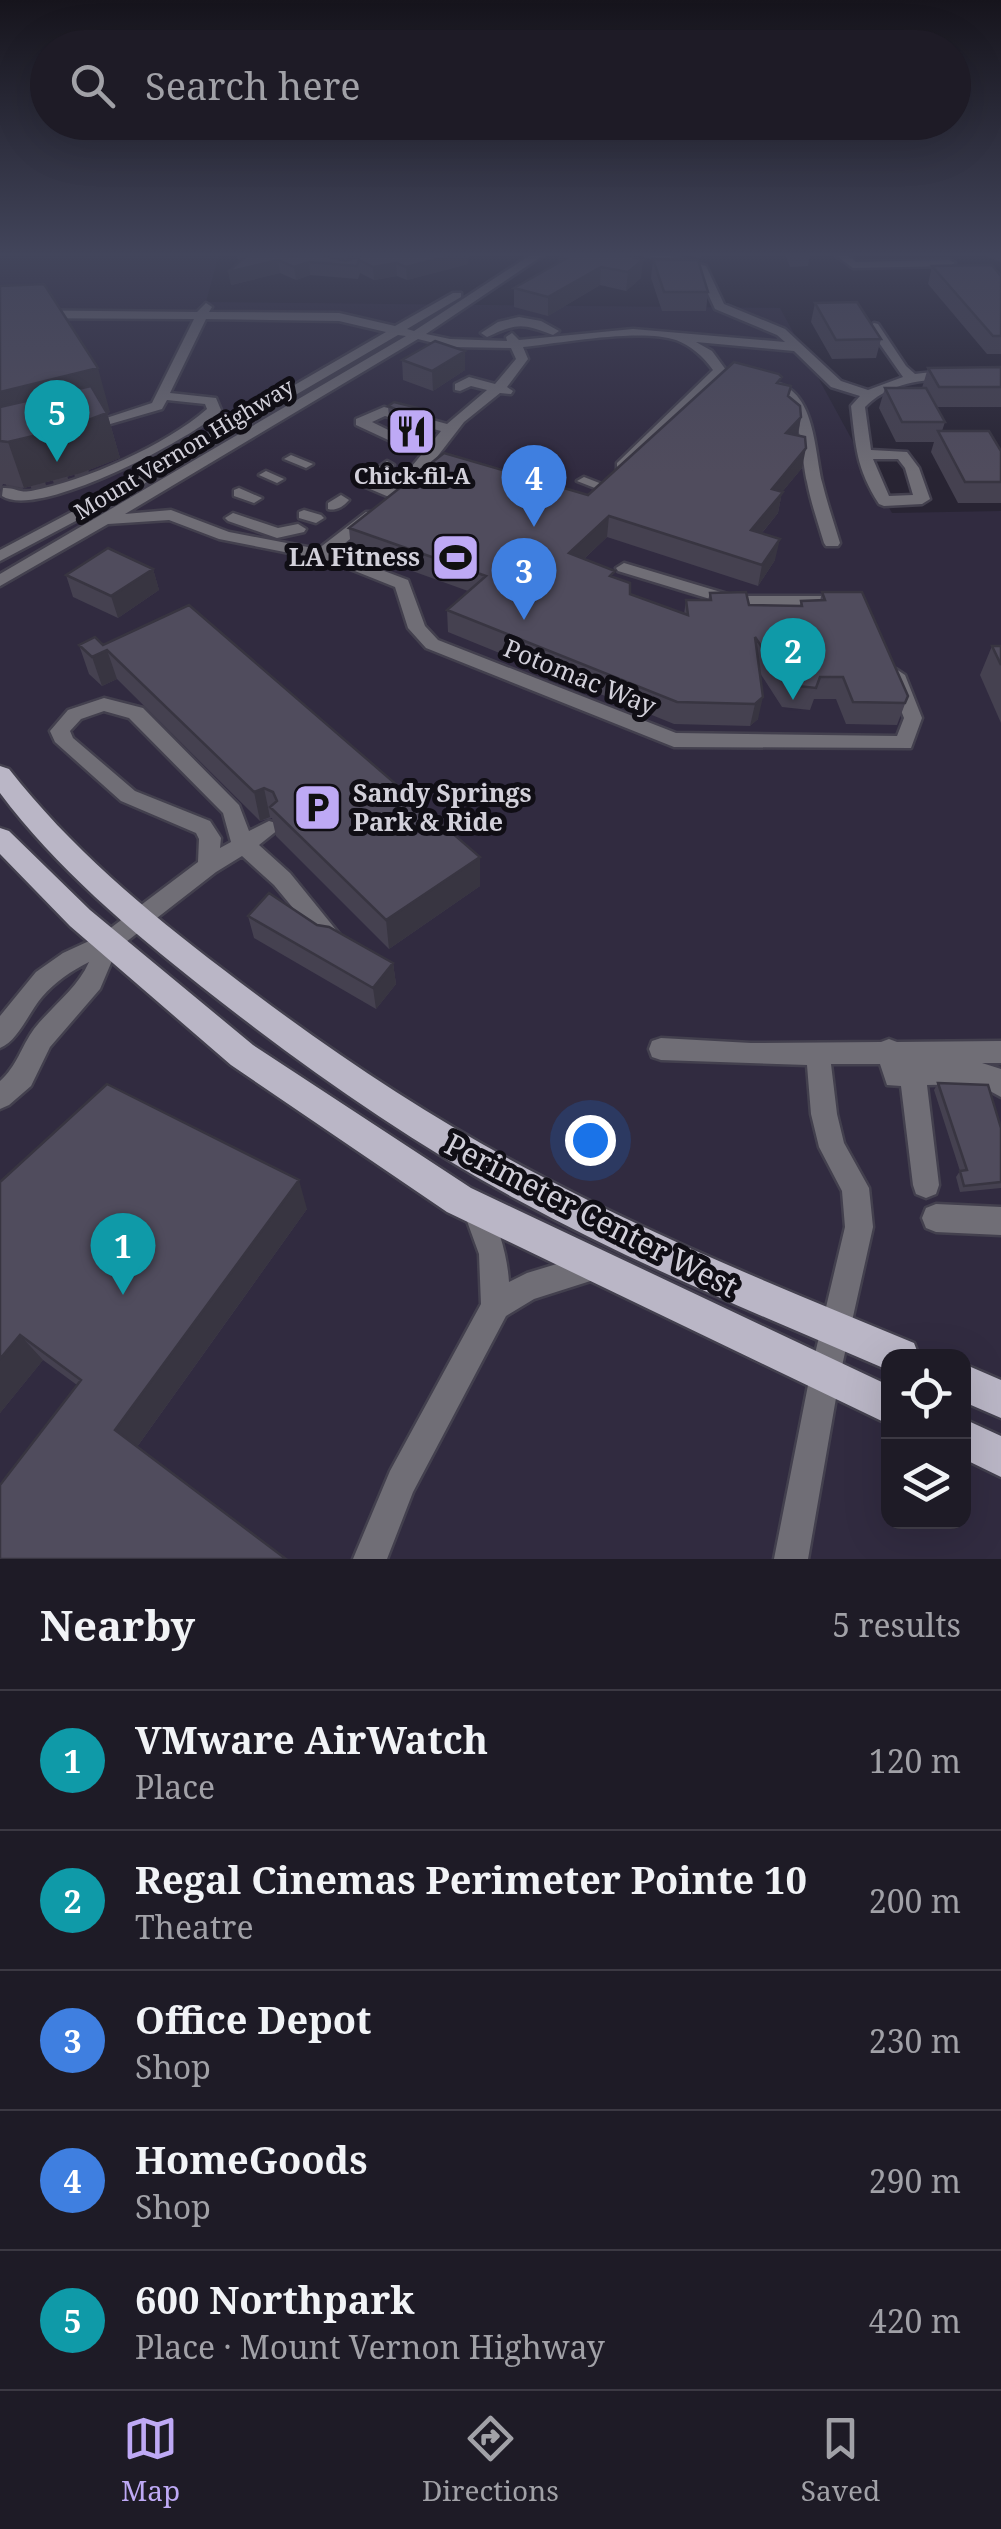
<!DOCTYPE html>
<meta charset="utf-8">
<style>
:root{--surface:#1e1b26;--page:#26242e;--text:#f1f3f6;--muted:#a1a1a7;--line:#3c3943;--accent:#bea9f5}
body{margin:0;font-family:"Noto Serif",serif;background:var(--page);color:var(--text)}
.controls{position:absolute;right:30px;bottom:30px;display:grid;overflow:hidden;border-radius:20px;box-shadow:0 10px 40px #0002}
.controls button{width:90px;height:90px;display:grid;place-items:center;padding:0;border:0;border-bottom:2px solid var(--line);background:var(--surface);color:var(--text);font:50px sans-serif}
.you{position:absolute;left:590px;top:1140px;width:35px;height:35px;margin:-25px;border:8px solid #fff;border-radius:50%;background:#1a73e8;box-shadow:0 0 0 15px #1a73e833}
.badge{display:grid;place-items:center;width:65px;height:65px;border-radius:50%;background:var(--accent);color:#fff;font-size:32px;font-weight:700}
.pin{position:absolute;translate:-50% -82px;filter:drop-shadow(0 2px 5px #0008)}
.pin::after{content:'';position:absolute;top:52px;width:35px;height:30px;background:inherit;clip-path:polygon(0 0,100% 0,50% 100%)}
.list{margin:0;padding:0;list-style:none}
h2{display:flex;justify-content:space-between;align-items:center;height:130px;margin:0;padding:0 40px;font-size:42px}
h2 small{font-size:32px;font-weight:400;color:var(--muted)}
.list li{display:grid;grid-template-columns:65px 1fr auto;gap:30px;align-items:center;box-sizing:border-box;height:140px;padding:0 40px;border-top:2px solid var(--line)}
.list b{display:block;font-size:38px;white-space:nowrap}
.list p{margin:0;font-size:32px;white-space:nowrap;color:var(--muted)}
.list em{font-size:32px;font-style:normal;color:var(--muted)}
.icon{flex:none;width:55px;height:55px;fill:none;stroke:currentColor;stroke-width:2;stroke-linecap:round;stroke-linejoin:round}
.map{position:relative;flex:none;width:1001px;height:1559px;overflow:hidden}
.search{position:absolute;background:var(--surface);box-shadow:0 10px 40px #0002;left:30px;right:30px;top:30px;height:110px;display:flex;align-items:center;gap:25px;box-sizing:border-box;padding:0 35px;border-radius:55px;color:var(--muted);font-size:38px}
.sheet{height:830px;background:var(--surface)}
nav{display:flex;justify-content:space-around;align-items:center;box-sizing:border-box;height:140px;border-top:2px solid var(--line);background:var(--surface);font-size:28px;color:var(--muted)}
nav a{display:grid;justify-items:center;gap:5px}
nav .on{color:var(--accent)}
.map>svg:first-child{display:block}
.built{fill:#312b40;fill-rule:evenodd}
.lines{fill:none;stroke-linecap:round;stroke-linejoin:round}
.minor-tunnel{stroke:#423e4c;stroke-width:15;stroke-dasharray:15 8;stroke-linecap:butt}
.minor-casing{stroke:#43404e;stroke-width:5}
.major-casing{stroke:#43404e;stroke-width:5}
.minor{fill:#706e76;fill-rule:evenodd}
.major{fill:#bab6c6;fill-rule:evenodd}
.wall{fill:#454150}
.shaded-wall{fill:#383541}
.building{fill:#504c5d;stroke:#383541;stroke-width:2.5}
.labels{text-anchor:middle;stroke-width:10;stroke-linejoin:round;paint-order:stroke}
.far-street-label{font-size:22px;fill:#d2d0da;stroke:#100e15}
.far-poi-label{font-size:22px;font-weight:bold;fill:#d2d0da;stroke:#100e15}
.poi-label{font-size:25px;font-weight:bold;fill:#d2d0da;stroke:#100e15;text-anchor:end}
.street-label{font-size:25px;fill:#d2d0da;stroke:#100e15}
.near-street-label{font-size:30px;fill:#d2d0da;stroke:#100e15}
</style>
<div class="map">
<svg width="1001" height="1559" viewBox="0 0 1001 1559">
<rect width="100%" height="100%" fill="#282433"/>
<path class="built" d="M0,254h219l-13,48 574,6 112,205 109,-2v1048h-1001zM888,1356h76v166h-76z"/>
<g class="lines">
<path class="minor-tunnel" d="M8,491l67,-21 14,1"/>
<defs>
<path id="minor" d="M532,254h13l-119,80 24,5 57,2 -1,-4 6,-4 7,7 114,-11 152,13 -8,-7 -62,-26 -18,-39 -54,-16h18l45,12 18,38 61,25 56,52 27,9 35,-13 -35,-50 6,-4 4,1 28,42 9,8c29,-4 57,-2 86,2v8c-45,-6 -102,-12 -136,23l6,43 36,2 12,16 11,31 -8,5 -38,2 -5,-2c-23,-36 -23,-57 -28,-98l9,-10 -29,-9 -37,-36 -98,-9 16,9 14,19 -99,99h-10v-6l96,-93c-9,-13 -23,-25 -37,-30 -35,-12 -115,3 -153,7l5,12 -21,28 6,4 -2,3 -11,-1 -36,29 -44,57 -24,21 -40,-17 31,-22 7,4 -20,17 19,7 48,-58 -56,-15 -13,6 45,22 2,3 -7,4 -56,-26v-6l28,-12 63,17 40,-34 -16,-4 -11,5 -5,-1v-6l14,-7 26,7 21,-25 -5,-11 -61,-1 -32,-8 -293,175 46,-4 58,22 89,17 48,-37h10v6l-42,34 74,28 17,46 13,14 238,93 221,3 7,-18 -17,-43 9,-6 9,6 17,43 -11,30 -237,-1 -248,-99 -18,-20 -13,-41 -65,-26 -111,-22 -50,-19 -61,4 -108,62v-12l406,-238 -8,-1 -275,161 -123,65v-11l113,-60 273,-158 -47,-11 -133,-2 -36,74 46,5 5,12 -2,3c-31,27 -181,107 -217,83l1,-8c11,-1 16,5 28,3 54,-10 135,-46 176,-82l-2,-5 -38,-4 -5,9 -76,22 -7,-4 73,-24 42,-84 -194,-1v-8l197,2 9,-9 6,4 -3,5 130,1 56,13 58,-33h8v4l-54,32 7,2zM873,459h25l7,9 8,27 -24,1z
M834,254h12l10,8 93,-2 6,3 -6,3 -96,2z
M519,317l22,4 18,10 -6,4c-31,-12 -36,-12 -66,2l-6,-4 17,-11z
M764,382c51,-2 50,66 58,100 5,21 12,41 18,61l-2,3h-12l-2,-3c-6,-20 -13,-40 -17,-61 -8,-37 -2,-77 -43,-94z
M291,455l22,9 -7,4 -22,-9z
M266,471l18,8 -7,4 -18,-8z
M584,477l23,9 -7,4 -23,-9z
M239,488l23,10 -8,5 -20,-7v-6z
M341,495l8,5c-6,7 -13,11 -21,9v-6z
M304,510l17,5 3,3 -8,5 -17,-5v-6z
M233,513l45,15 20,-4 8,5 -2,3 -27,6 -49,-17 -3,-3z
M624,563l110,33h108l8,5 -8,5h-109l-115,-35 -2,-3z
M104,698l39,10 96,97 10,26 20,-10 7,2 3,6 -20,16 31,28 51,63 -3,7 -8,2 -8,-2 -48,-58 -32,-29 -26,16 -99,77 -17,40 -50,58 -19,39 -22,19 -9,4v-28c17,-15 21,-34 34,-52 18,-23 43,-40 55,-67 -18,9 -34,20 -47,35 -13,15 -24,44 -42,51v-32l36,-44 27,-19 37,-17 98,-74 1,-23 -3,-6 -75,-32 -66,-59 -5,-11 18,-21zM104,711l25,7 94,95 8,29 -11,6 1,-10 -11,-17 -75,-30 -62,-53 -3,-7 11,-12z
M661,1038l90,5 130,-1 8,-3 8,3 104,-1v22h-19l19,6v28l-24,-13 -50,1 12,100 -3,9 -10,4 -10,-4 -3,-9 -12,-99 -14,-1 -7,-21h-49l6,50 7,29 25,45 4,39 -33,148 -32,184h-34l36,-184 35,-148 -3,-36 -23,-44 -8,-33 -4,-49 -146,-5 -9,-3 -3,-8 3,-8z
M477,1196l10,4c11,28 20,52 22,82l18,-9 66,-20 10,4 4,10 -4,10 -69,22 -28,17 -93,176 -26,67h-34l37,-88 91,-167 -2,-50 -16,-44 4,-10z
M936,1204l65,3v28l-65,-3 -10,-4 -4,-10 4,-10z"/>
<path id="major" d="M0,766l9,3c61,78 136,141 215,201 100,77 205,148 317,206 121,64 247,115 373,167l5,13h-31v14c-125,-54 -252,-105 -372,-171 -111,-60 -215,-134 -314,-212 -73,-58 -146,-119 -202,-194z
M0,828l9,3 81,79 163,135 218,143 417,197v39l-441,-212 -216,-147 -161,-139 -70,-72z
M964,1364l37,16v38l-37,-16z
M964,1419l37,17v41l-37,-18z"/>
</defs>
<use href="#minor" class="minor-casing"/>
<use href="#major" class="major-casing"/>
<use href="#minor" class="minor"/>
<use href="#major" class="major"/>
</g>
<path class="wall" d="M237,254h50l3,2 186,-2 -8,3v7l-61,16 -10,-4 -23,4 -14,-7 -2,6 -48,-4 -14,5 -16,-7 -49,12 10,-25 -3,-1z
M621,254l20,24 -15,13 -26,-6 -52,31 -34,-9v-19l45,-26 1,-4z
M680,254h25l-5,4z
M785,254h25l-2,12 -18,1z
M980,254h21v8z
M653,259l55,33 -2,19h-44l-11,-33z
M932,266l69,10v78h-14l-59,-70z
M0,286l110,126 -3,1 13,45 -39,15 -57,15 -21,-4 -3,7z
M815,303l66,36 -5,19 -44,1 -21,-37z
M465,351v19l-32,21 -30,-11 -1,-20z
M1001,367v40h-64l8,15 -3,9 59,20v52h-43l-27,-51 3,-10h-38l-17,-34 6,-20h37l6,-20z
M781,384l20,33 -3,19 4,32 -20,24 -4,21 -16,20 13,27 -17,26 -151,-49 -23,22 30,19 16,16 54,20 2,-14h22l2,-7 39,12 51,1 1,-5h19l2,-9 86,104 -11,29 -51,-1 -10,-25h-22l-4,11 -28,-3 -22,-34 -2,46 -8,7 -76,-2 -226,-92 -1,-22 21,-19 -117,-42 -2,-21 239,-33z
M388,406l38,4 1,21 -10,7 -27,-11z
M153,569l6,21 -41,28 -45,-21 -7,-22z
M79,645h24l377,212v29l-91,63 -113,-113 -4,-18 -12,3 -143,-142 -15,7 -13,-12z
M992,646h9v77l-21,-48z
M248,916l69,9 76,38 3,21 -20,25 -122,-71z
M938,1083l63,45v60l-41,4 -4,-15 4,-6 -26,-81z
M0,1182l307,27 -170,238 -137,112 77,-174 -34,-25 -43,53z"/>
<path class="shaded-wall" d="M347,254h31l-30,6z
M457,254h19l-8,3v7l-61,16 -1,-13z
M278,260l2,13 -49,12 -3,-13z
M643,260l-2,18 -15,13 2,-19z
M309,262l1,13 -14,5 -2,-13z
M396,263l1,13 -23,4 -1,-13z
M601,267l-1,18 -52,31v-19z
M465,351v19l-32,21 -1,-20z
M98,368l12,44 -110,28v-48z
M426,410l1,21 -10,7 -1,-20z
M107,413l13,45 -39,15 -57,15 -16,-46z
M801,417l-4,21 -11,-5z
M806,448l-4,20 -20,24 -4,21 -31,38 4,-21 21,-41z
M609,516l-2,21 -40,38 2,-22z
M780,539l-5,21 -17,26 4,-21z
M153,569l6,21 -41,28 -7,-22z
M107,650l10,29 -15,7 -10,-29z
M763,697l-5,22 -8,7 5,-22z
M264,788l6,29 -10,4 -6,-29z
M480,857v29l-91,63 -3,-29z
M393,963l3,21 -20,25 -3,-21z
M299,1180l8,29 -173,242 -19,-21z
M20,1335l23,25 -43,53v-54z"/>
<path class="building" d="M248,254h39l3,2 27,-2 29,7 21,-7h90l-51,13 -10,-4 -23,4 -14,-7 -2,6 -48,-4 -15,5 -16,-7 -50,12z
M564,254h57l22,6 -15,12 -27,-5 -53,30 -34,-9 51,-29 -5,-1z
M653,259l45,1 10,32h-44z
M992,265l9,11v60h-8l-61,-70z
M44,284l54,84 -98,24v-106z
M857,302l24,37 -45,1 -21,-37z
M435,341l30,10 -33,20 -30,-11z
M734,362l45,12 3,3 -5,6 14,3 -3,10 12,10 1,11 -15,16 19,4 1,11 -34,41 11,3 -32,38 29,9 -18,26 -153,-49 -40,37 46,18 -5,5 20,7v11l58,21 -2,-15h25l-1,-7 36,-1 3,13 53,1 -1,-5 24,-1 -3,-8h40l46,104 -3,7 -52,-1 -10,-25h-23l-4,11 -28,-3 -33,-48 8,60 -8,7 -78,-2 -230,-92 39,-34 -137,-48 95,-75 144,42z
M1001,367v20h-62l-11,-19z
M91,386l16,27 -40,15 -59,14 -8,-1v-34z
M885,388h41l19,34h-43z
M394,402l32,8 -10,8 -28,-12z
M938,431h51l12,20v31h-36z
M108,548l45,21 -42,27 -45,-21z
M189,605l291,252 -94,63 -116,-113 7,-6 -4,-9 -9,-4 -10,4 -147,-142 -15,7 -13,-12 16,-8 8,8z
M992,646h9v19z
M269,893l48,32 12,2 64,36 -20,25 -125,-72z
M938,1083l50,2 13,43v54l-37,4 -4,-15 7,-1z
M107,1084l192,96 -184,250 171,129h-286v-74l81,-105 -61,-45 -20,24v-177z"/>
<linearGradient id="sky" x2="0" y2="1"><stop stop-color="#16141c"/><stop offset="0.54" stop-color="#42455b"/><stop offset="1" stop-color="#42455b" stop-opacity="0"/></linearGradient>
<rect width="1001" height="472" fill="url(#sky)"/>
<defs>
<symbol id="restaurant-square" viewBox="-11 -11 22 22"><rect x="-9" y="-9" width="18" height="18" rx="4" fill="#bea9f5" stroke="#100e15"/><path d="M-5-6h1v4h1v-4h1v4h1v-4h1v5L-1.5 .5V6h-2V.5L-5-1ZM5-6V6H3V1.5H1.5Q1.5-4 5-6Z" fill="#111"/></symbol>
<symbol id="stadium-square" viewBox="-11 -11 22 22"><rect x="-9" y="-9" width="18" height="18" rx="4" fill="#bea9f5" stroke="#100e15"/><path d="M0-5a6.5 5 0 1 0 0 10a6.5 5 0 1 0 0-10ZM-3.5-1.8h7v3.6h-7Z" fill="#111"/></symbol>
<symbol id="parking-square" viewBox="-11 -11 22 22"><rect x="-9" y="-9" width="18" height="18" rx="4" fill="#bea9f5" stroke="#100e15"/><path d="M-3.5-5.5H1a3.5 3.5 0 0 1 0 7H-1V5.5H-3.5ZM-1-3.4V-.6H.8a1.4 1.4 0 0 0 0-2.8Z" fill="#111"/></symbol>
</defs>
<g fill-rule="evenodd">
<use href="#restaurant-square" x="384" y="404" width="55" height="55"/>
<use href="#stadium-square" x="428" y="530" width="55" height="55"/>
<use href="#parking-square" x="290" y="780" width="55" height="55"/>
</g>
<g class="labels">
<g class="far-street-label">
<text transform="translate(184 449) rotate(-31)" y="8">Mount Vernon Highway</text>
</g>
<g class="far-poi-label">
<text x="412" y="484">Chick-fil-A</text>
</g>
<g class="poi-label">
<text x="420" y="566">LA Fitness</text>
<text x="353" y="802" text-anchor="start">Sandy Springs<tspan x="353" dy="29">Park &amp; Ride</tspan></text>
</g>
<g class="street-label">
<text transform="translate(580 677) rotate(22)" y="9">Potomac Way</text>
</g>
<g class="near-street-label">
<text transform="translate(591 1216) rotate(27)" y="10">Perimeter Center West</text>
</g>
</g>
</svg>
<div class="controls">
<button><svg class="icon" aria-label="locate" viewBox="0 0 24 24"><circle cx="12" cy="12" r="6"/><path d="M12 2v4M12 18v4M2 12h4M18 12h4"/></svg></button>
<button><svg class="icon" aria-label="layers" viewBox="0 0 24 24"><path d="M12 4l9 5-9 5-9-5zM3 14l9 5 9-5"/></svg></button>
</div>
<div class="you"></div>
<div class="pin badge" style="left:123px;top:1295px;background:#0f9aa8">1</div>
<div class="pin badge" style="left:793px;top:700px;background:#0f9aa8">2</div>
<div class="pin badge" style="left:524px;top:620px;background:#3f7fe0">3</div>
<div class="pin badge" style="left:534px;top:527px;background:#3f7fe0">4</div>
<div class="pin badge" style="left:57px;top:462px;background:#0f9aa8">5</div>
<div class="search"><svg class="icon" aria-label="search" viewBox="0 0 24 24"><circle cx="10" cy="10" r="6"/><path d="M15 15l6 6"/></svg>Search here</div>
</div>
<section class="sheet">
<h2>Nearby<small>5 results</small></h2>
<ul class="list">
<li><span class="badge" style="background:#0f9aa8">1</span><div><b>VMware AirWatch</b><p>Place</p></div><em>120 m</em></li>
<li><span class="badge" style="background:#0f9aa8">2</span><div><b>Regal Cinemas Perimeter Pointe 10</b><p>Theatre</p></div><em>200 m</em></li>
<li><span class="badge" style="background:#3f7fe0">3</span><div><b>Office Depot</b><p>Shop</p></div><em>230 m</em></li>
<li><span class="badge" style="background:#3f7fe0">4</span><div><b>HomeGoods</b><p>Shop</p></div><em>290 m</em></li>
<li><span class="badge" style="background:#0f9aa8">5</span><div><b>600 Northpark</b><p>Place · Mount Vernon Highway</p></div><em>420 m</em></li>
</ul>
</section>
<nav>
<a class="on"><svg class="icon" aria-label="map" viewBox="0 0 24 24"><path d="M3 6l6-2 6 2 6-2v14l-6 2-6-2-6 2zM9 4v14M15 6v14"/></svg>Map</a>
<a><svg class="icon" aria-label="directions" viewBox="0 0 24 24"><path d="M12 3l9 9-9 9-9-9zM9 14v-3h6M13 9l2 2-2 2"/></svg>Directions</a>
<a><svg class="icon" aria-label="saved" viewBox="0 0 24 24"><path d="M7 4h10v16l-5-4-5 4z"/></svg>Saved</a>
</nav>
